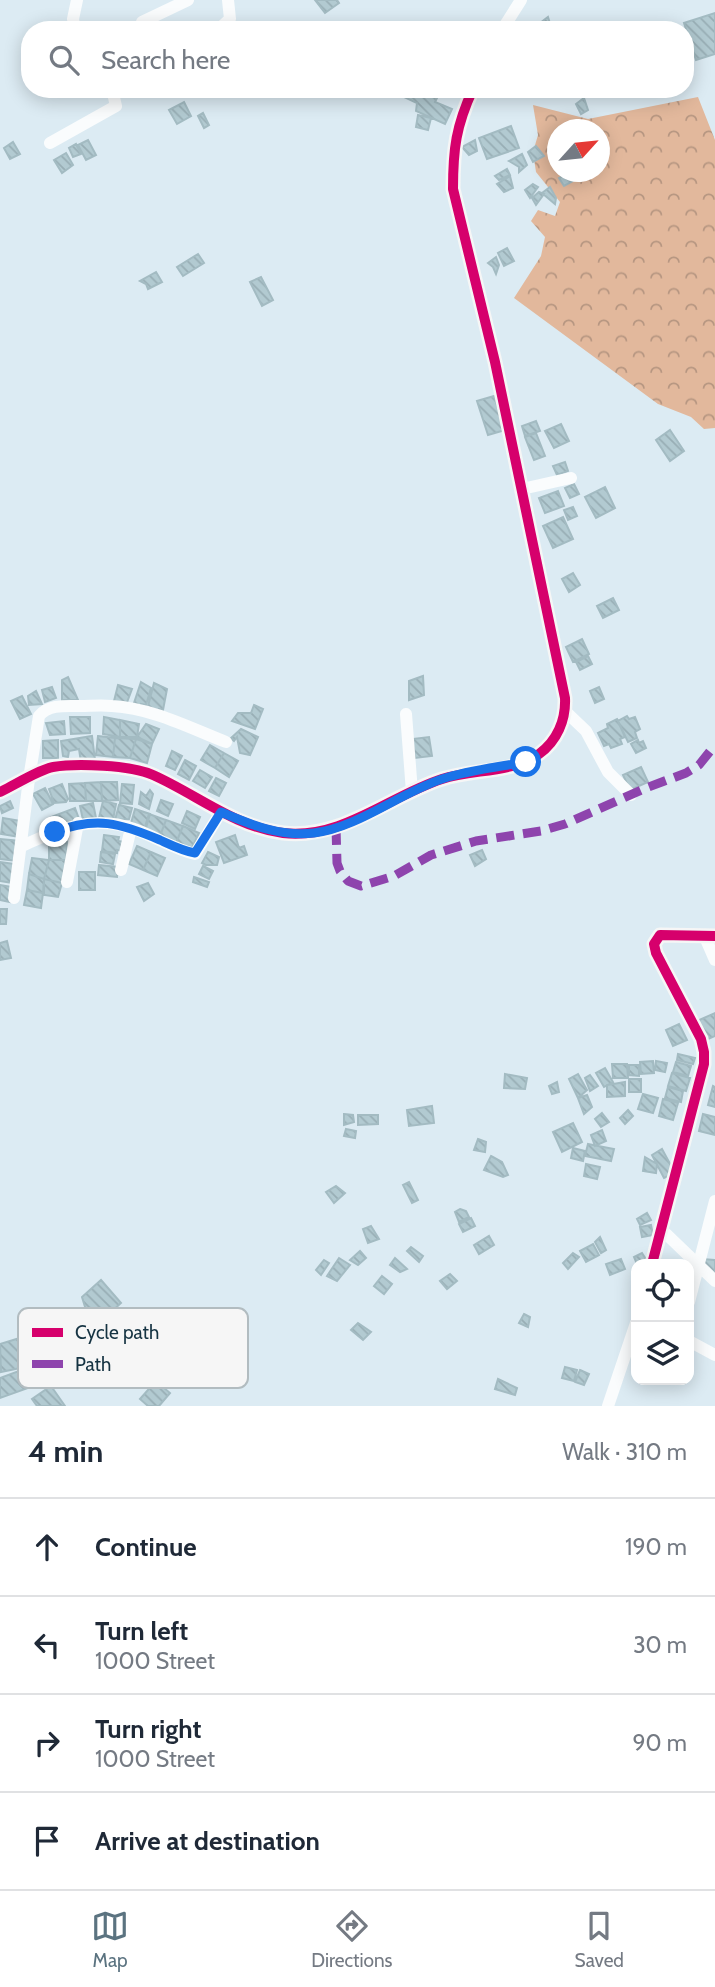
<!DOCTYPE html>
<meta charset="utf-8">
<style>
:root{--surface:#fff;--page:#f6f6f7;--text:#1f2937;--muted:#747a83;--line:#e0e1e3;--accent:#5b7380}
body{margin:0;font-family:Cabin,sans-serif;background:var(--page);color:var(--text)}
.controls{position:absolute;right:21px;bottom:21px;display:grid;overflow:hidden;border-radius:14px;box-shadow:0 4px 18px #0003}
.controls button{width:63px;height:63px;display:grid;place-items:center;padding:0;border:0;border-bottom:2px solid var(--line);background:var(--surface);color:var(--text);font:35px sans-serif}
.compass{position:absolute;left:547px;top:119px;width:63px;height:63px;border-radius:50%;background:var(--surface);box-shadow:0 4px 18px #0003;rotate:63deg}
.stop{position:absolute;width:21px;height:21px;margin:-16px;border:5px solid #1a73e8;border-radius:50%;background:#fff}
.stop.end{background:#1a73e8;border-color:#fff;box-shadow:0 2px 7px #0008}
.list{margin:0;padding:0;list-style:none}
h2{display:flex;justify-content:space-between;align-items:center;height:91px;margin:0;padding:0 28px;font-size:30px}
h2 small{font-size:23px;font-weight:400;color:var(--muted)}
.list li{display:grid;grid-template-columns:46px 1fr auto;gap:21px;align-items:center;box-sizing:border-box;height:98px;padding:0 28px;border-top:2px solid var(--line)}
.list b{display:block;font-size:26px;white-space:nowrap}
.list p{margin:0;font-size:23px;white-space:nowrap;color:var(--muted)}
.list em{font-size:23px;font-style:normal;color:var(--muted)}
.icon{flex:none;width:38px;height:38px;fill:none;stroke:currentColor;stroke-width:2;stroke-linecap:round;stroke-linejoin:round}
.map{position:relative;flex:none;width:715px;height:1406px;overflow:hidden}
.search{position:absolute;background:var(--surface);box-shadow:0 4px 18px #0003;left:21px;right:21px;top:21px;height:77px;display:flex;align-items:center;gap:18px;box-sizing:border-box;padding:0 24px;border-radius:28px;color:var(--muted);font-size:26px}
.sheet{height:483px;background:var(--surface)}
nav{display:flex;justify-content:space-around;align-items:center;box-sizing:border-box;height:98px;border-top:2px solid var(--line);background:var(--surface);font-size:19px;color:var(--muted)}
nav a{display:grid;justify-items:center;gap:4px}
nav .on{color:var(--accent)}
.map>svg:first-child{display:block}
.forest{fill:url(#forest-crowns);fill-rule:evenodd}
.building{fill:url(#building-back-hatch);stroke:#a3bbc2;stroke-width:2}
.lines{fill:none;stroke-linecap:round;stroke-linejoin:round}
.minor{stroke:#fafcfd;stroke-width:12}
.quiet{stroke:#8e44ad;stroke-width:9;stroke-dasharray:18 9;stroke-linecap:butt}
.cycleway-casing{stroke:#f6f6f6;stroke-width:15}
.cycleway{stroke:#d6006c;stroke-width:10}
.route{stroke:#1a73e8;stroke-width:9}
.key{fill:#f6f6f6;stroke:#b2bcc0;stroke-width:2}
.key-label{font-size:19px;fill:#153342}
</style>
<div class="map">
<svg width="715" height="1406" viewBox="0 0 715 1406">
<defs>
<pattern id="forest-crowns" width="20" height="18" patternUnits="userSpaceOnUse" patternTransform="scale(1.75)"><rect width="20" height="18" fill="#e2b89c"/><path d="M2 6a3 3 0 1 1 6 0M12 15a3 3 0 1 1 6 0" fill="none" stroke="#b69681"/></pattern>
<pattern id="building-back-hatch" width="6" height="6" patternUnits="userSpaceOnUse" patternTransform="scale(1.75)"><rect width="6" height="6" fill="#b2cad1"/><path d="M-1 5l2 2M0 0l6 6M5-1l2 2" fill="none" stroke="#98aeb5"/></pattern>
</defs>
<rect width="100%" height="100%" fill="#dcebf3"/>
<path class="forest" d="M698,97l17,43v288l-11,1 -13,-12 -33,-13 -144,-106 27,-42 4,-19 -14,-16 7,-11 17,6 5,-14 -24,-30 -3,-20 5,-17 -5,-30 55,14zM558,130h42v42h-42z"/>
<path class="building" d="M315,0h22l2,3 -14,10z
M715,13v41l-19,6 -12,-37z
M548,17l4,13h-9l-3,-7z
M405,89h12l20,9 -2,4 17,7 -7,15 -29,-13 1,-8 -15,-7z
M584,98l4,12 -7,4 -5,-10z
M184,102l7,14 -14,8 -8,-14z
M203,113l6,12 -5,3 -6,-12z
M418,115l13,3 -3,12 -12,-3z
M511,126l8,22 -32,11 -8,-21z
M88,140l8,15 -10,5 -8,-15z
M475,140l2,11 -8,4 -7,-8z
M13,142l7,12 -10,5 -6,-11z
M76,144l5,10 -8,3 -4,-9z
M536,146l8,10 -11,6 -5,-10z
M66,153l7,12 -11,8 -8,-13z
M522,154l5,11 -8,7v-5l-10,-6z
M507,169l3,6 -11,5 -4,-4z
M570,172l5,8 -11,6 -5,-8z
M510,176l3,12 -9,4 -7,-8z
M533,184l5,3 -8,11 -5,-8z
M550,187l6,11 -1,6 -13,-11z
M539,192l5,2 -8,11 -4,-7z
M507,248l7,13 -10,5 -6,-13z
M198,254l6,9 -21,13 -6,-9z
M496,257l3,8 -3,9 -3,-7 -5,-4z
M156,272l6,10 -14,7 -2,-5 -6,-3z
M261,277l12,23 -11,6 -12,-24z
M494,396l11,34 -17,5 -11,-34z
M536,421l4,10 -15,5 -3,-10z
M561,424l8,17 -15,7 -9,-17z
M670,430l14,21 -14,10 -14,-21z
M536,433l9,23 -11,4 -9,-23z
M565,462l3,9 -11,4 -4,-9z
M574,484l5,10 -9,4 -5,-10z
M605,487l10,21 -19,10 -11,-21z
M558,491l6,15 -19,7 -6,-15z
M573,507l4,9 -9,4 -4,-10z
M563,517l10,22 -20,9 -10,-22z
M573,573l7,12 -11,7 -7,-13z
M613,598l6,12 -16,8 -6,-12z
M582,639l7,15 -16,8 -7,-15z
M588,656l4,8 -12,6 -4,-8z
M423,676l1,19 -15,5v-19z
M68,677l10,23h-16v-20z
M141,682l10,6 -5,17 -5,-1 -2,5 -6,-3z
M154,683l13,6 -4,21 -4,-1 -2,5 -10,-4z
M118,685l14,4 -6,16 -12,-4z
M52,687l4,11 -11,4 -3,-12z
M599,687l5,12 -9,4 -5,-12z
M36,691l6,13 -13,1 -1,-9z
M22,696l9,18 -11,5 -9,-18z
M254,705l9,4 -8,20 -23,-8 6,-8h13z
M627,716l2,3 6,-2 5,12 -5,3 2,6 -9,4 -10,-21z
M70,717h20v16l-19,1z
M104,717l16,3v17l-17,-3z
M617,719l8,18 -5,2 2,5 -11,4 -2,-4 -5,2 -6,-13 10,-5 -1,-4z
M120,720l19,4 -2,13h-17z
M64,721l1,13 -15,1 -4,-12z
M146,724l13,5 -7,15 -15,-7z
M241,729l17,8 -8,18 -10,-2 -3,-16 -3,4 -3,-3z
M92,736l3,24 -14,2 -2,-13 -10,2 -1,6 -5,-1 -2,-15z
M98,736l17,2 -2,19 -17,-2z
M429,737l3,19 -17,2 -3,-19z
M115,738l21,1 -6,19 -17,-1z
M136,739l16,5 -5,19 -17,-5z
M58,740v18h-15v-17z
M638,740l1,3 4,-2 3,7 -10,5 -5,-9z
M210,745l14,8 -9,15 -14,-8z
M172,751l10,5 -7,14 -9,-4z
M224,753l14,8 -9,16 -14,-9z
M185,760l11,6 -7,14 -11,-6z
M641,767l7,15 -18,8 -7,-15z
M200,770l12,7 -7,11 -12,-7z
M216,778l10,5 -7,13 -10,-5z
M101,782l1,19h-16l-1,-18z
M101,782h16l1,18 -16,1z
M85,783l1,18h-16l-1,-17z
M62,784l6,15 -2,3 -12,1 -5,-14z
M122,784l12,1 -2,19 -12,-1z
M45,788l8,16 -11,6 -9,-16z
M150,790l3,4 -4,15 -10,-5 2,-12 5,4z
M161,800l12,4 -5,12 -11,-5z
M10,801l3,7 -11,5 -2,-7z
M103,801l13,3 -3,16 -14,-2z
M93,803l3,15 -13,2 -3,-14z
M119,805l13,3 -3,11 -14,1z
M75,808l4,11 -24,8 -4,-10z
M135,809l15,5 -4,14 -15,-5z
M187,811l13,6 -5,12 -13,-6z
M149,814l17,6 -6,16 -16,-6z
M3,818l18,3 -1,16 -19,-3z
M166,820l17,6 -7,17 -16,-7z
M183,826l16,7 -8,17 -15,-7z
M104,835l15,2 -1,4 7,1 -2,9 -6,-1v3l-15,-2z
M235,835l4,13 5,-2 3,9 -23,8 -8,-21z
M0,839l20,2 -3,20 -17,-2z
M49,842h18l-1,18h-17z
M137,846l14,6 -8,18 -14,-6z
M482,850l4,9 -11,7 -5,-11z
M101,852l14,2 -2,10 -13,-2z
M151,852l14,6 -8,18 -14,-6z
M208,852l11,5 -2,8h-11l-4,-2z
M32,858l17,2 -5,19 -15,-5z
M49,860h17l-4,23 -18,-4z
M0,862l15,2 -2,19 -13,-2z
M99,865l19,2 -1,10 -19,-2z
M203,866l10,5 -4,8 -10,-5z
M79,872h16v18h-16z
M29,874l15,5 -1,14 -16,-3z
M194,877l15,5 -2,5 -14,-5z
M44,879l18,4 -4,14 -14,-2z
M148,883l6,11 -10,7 -7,-14z
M0,885l12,2 -2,15 -10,-2z
M27,890l16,3 -2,15 -17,-3z
M0,909h7l-1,15h-6z
M7,941l4,17 -11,2v-17z
M715,1013v23l-9,4 -9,-19z
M679,1024l8,16 -14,6 -7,-16z
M678,1054l17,4 -2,6 -16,-4z
M653,1061l1,12 -13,1 -1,-12z
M656,1061l11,2 -2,9 -10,-2z
M676,1062l15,4 -3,10 -15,-4z
M612,1064h15l1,14h-15z
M629,1065h10v11l-10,-1z
M605,1068l8,14 -9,5 -8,-14z
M672,1073l18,5 -4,13 -18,-5z
M505,1074l22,4 -2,11 -21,-1z
M578,1074l9,16 -9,8 -9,-19z
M590,1075l8,11 -8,5 -5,-13z
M629,1079h12v13h-12z
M557,1082l2,10 -7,2 -3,-8z
M625,1082v14l-18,1v-12z
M713,1086l2,1v20l-7,-2z
M668,1087l15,4 -2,11 -16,-4z
M643,1094l15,4 -5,15 -15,-4z
M587,1095l5,12 -8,7 -6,-16z
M663,1099l15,4 -5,17 -14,-4z
M432,1106l2,17 -25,3 -2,-16z
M628,1110l5,6 -8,8 -5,-6z
M602,1113l7,9 -8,5 -6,-8z
M344,1114l9,1 1,7 -10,3z
M703,1114l12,3v18l-16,-4z
M358,1115h20v9l-20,1z
M573,1123l9,19 -20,10 -9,-20z
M346,1129l10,2 -1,7 -11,-2z
M602,1130l4,11 -11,5 -4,-11z
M478,1139l8,3 -1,10 -11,-2z
M588,1144l26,5 -3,12 -26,-5z
M573,1148l12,3 -2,10 -12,-3z
M662,1149l13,24 -11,5 -12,-23z
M491,1156l11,6 6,13 -5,2 -19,-7z
M645,1157l12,7 -1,9 -13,-2z
M586,1164l14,3 -3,12 -13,-3z
M409,1182l9,18 -6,3 -9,-18z
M336,1186l9,7 -11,10 -8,-11z
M460,1209l6,2 3,6 -10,5 -4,-10z
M647,1213l4,7 -11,5 -3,-6z
M471,1218l4,8 -12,6 -4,-8z
M651,1225l2,10 -11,2 -2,-10z
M371,1226l8,13 -11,4 -5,-14z
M489,1236l5,9 -15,9 -5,-9z
M600,1237l6,13 -5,3 -6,-11z
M593,1244l6,11 -13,7 -6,-11z
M411,1247l12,9 -4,6 -12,-11z
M360,1251l6,7 -8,7 -8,-5z
M573,1253l6,4 -11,12 -5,-6z
M642,1253l5,8 -10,3 -3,-7z
M339,1258l11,7 -13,16 -10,-5z
M395,1258l12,11 -7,3 -10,-7z
M621,1259l4,10 -15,6 -4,-11z
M702,1259l13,1v19z
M324,1260l5,3 -8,12 -5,-5z
M450,1274l7,7 -10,8 -7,-8z
M382,1276l10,8 -8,10 -10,-8z
M101,1280l20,23 -23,21 -12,-14 -4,-13z
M524,1314l6,3 -2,10 -9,-4z
M358,1323l13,9 -8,8 -12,-10z
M26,1336l9,29 -34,7 -1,-28z
M35,1365l7,18 -42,15v-20z
M565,1367l12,3 -3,11 -12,-3z
M580,1370l9,4 -5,11 -9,-3z
M498,1379l19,9 -2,7 -20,-6z
M156,1381l14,12 -11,13h-11l-8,-7z
M51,1386l14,20h-28l-5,-7z"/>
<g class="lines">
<path class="minor" d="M142,22l46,-22
M75,30l-2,-11 4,-19
M218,30l12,-11 -2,-19
M502,30l19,-30
M50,143l66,-37 -4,-17
M522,489l49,-11
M565,711l21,20 22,41 23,23
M406,714l6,78
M0,792c13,-6 40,-23 53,-25 23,-4 78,-2 100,8 43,19 82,52 130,58 59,7 106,-37 159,-54 31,-10 71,-6 97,-25 18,-13 27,-34 26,-56l-70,-336 -42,-173c0,-40 3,-63 20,-100
M22,846c37,-17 71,-32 112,-17 20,7 40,20 61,25l26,-42
M121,870l10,-42
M67,882l11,-59
M14,898l15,-119 10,-63c10,-12 27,-10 41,-10 10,0 22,-1 32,0 40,2 78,22 114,36
M705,937l10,23
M661,1229l54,52
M652,1264l52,-200v-12l-3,-13 -45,-86 -2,-9 6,-9 55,1
M689,1302l26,-101
M689,1341l26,14
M608,1406l28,-83"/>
<path class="quiet" d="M336,827l1,36 3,8 8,10 13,5 33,-10 37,-21 45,-14 65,-10 24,-7 81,-36 40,-15 13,-8 16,-20"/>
<defs>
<path id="cycleway" d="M0,792c13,-6 40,-23 53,-25 23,-4 78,-2 100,8 43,19 82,52 130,58 59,7 106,-37 159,-54 31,-10 71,-6 97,-25 18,-13 27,-34 26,-56l-70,-336 -42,-173c0,-40 3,-63 20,-100
M652,1264l52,-200v-12l-3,-13 -45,-86 -2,-9 6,-9 55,1"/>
</defs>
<use href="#cycleway" class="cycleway-casing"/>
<use href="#cycleway" class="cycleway"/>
</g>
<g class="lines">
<path class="route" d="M55,832c41,-16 65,-9 105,8 11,5 23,11 35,13l26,-41c30,13 60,25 93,21 43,-5 86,-40 128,-54 27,-9 56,-12 84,-17"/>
</g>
<rect x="18" y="1308" width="230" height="80" rx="10" class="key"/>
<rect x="32" y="1328" width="31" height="9" fill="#d6006c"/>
<rect x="32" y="1360" width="31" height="8" fill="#8e44ad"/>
<g class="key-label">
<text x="75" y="1339">Cycle path</text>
<text x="75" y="1371">Path</text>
</g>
</svg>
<div class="controls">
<button><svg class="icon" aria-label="locate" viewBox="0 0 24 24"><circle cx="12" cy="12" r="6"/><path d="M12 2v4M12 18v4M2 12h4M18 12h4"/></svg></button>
<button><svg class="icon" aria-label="layers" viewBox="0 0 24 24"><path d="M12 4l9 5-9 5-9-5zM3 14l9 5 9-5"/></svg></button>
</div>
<svg class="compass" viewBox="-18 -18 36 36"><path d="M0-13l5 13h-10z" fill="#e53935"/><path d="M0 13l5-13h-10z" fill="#747a83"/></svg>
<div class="stop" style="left:526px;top:762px"></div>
<div class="stop end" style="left:55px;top:832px"></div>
<div class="search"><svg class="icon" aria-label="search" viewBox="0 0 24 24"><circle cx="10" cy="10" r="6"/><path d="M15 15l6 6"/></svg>Search here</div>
</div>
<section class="sheet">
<h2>4 min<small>Walk · 310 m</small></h2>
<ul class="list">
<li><svg class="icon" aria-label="ahead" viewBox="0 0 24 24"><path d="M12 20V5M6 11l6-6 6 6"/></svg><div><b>Continue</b></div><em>190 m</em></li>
<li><svg class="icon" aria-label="left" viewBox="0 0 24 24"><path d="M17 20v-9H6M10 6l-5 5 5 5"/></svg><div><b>Turn left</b><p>1000 Street</p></div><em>30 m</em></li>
<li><svg class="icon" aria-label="right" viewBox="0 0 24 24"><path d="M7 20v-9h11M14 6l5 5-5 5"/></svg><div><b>Turn right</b><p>1000 Street</p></div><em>90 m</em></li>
<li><svg class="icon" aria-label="arrive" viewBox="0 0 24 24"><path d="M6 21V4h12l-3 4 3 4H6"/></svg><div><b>Arrive at destination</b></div></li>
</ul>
</section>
<nav>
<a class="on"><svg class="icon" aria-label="map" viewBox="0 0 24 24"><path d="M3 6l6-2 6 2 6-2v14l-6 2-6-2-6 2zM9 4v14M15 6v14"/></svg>Map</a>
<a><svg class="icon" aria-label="directions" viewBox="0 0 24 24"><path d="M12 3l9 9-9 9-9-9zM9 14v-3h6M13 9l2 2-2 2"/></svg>Directions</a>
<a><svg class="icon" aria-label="saved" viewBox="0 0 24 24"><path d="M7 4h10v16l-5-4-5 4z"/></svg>Saved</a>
</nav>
